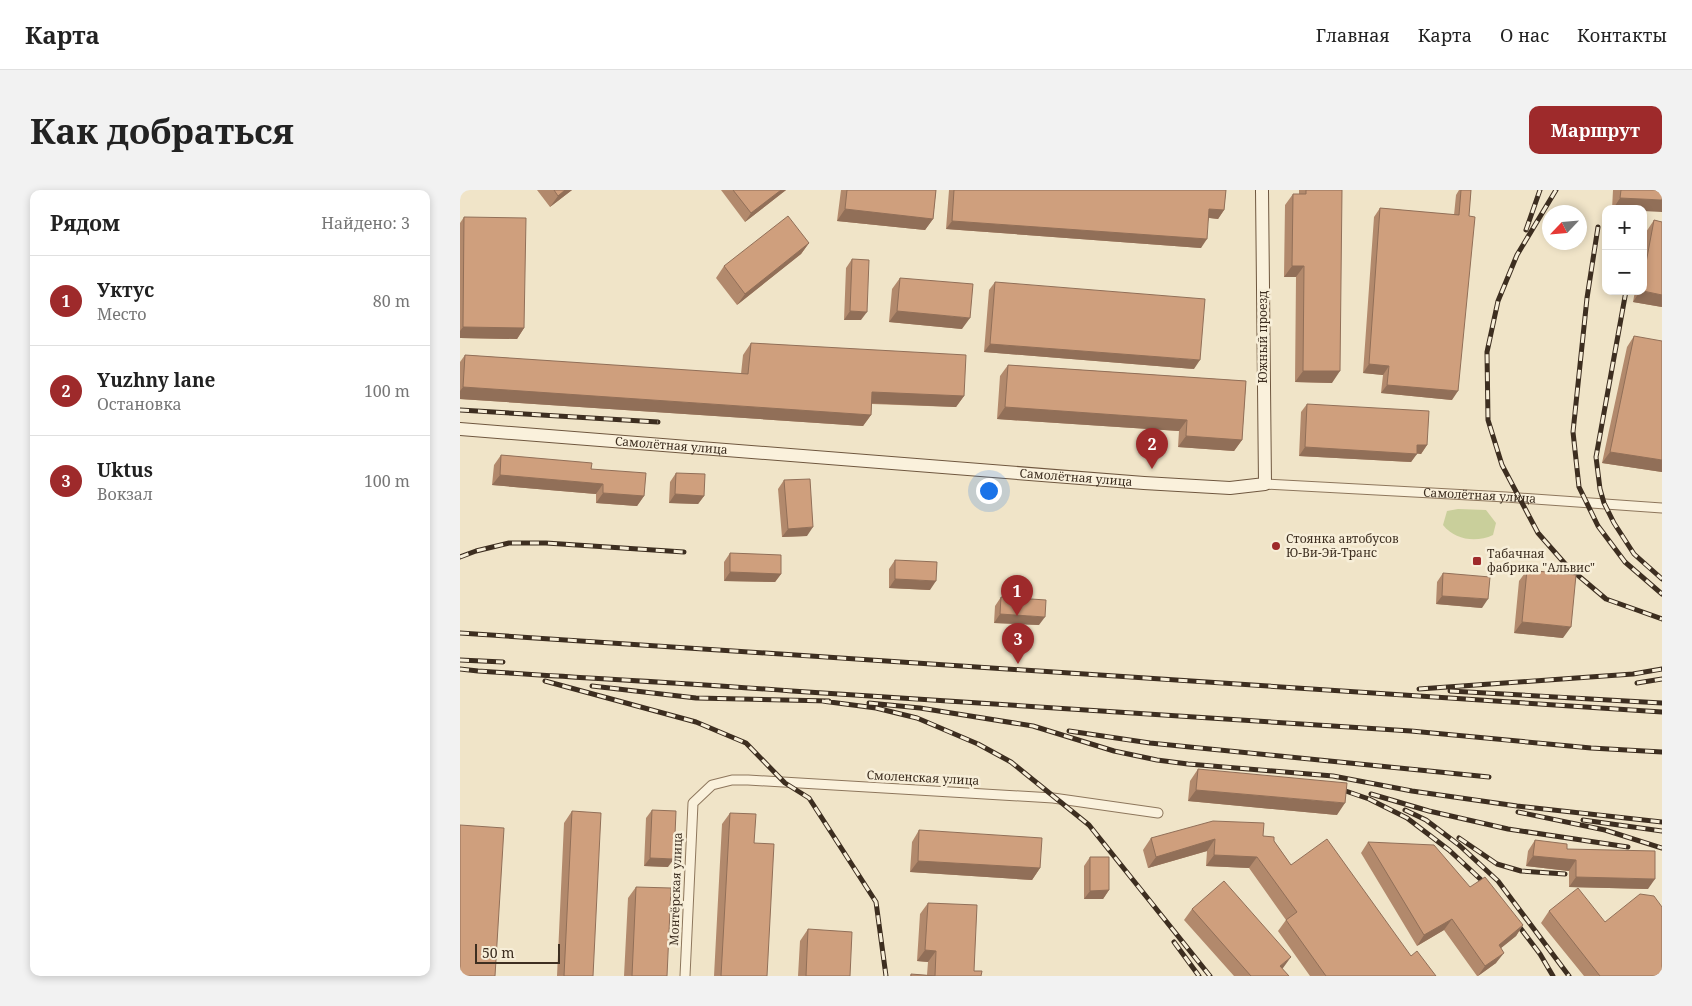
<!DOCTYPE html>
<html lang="ru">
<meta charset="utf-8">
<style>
:root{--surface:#fff;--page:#f2f2f2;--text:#222;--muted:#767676;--line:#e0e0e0;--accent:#9e2a2b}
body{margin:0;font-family:"Noto Serif",serif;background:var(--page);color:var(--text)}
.controls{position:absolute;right:15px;top:15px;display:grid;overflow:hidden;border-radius:10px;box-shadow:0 2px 8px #0003}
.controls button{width:45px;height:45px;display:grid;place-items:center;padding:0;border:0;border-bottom:1px solid var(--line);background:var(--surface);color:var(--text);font:25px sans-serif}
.compass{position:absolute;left:1082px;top:15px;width:45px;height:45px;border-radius:50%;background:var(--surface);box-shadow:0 2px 8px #0003;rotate:244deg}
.scale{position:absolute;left:15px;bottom:12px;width:85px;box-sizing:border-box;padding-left:5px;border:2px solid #3d2e20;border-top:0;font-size:14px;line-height:18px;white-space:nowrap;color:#3d2e20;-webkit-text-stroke:4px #f7eed8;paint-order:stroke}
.you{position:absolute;left:528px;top:300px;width:18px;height:18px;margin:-12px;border:4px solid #fff;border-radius:50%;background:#1a73e8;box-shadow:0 0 0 8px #1a73e833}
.badge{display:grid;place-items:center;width:32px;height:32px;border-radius:50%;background:var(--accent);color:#fff;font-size:16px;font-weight:700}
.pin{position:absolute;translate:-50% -41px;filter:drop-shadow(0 1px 2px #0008)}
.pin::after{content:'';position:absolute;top:26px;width:18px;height:15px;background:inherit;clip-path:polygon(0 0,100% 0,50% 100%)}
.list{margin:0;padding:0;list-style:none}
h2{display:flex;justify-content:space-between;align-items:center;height:65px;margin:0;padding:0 20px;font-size:21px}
h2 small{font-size:16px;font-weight:400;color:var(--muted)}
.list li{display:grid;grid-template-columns:32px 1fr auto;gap:15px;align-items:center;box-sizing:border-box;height:90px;padding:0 20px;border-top:1px solid var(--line)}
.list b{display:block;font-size:19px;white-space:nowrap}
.list p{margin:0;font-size:16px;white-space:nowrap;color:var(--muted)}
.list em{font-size:16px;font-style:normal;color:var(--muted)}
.map{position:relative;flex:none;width:1202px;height:786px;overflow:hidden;border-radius:10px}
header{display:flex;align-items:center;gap:30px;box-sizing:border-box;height:70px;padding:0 25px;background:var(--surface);border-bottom:1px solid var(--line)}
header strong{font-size:24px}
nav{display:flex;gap:28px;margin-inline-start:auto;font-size:18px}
.intro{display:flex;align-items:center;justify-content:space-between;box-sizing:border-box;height:120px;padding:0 30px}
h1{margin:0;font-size:35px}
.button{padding:12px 22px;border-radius:10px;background:var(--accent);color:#fff;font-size:18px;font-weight:700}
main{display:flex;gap:30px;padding:0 30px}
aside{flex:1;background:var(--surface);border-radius:10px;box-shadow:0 2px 8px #0003}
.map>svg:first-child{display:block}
.green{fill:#c9cf9b}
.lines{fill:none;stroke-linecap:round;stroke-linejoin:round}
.minor-casing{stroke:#8d765c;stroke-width:11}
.secondary-casing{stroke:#6f573f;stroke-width:14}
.minor{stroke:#faf1dc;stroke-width:9}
.secondary{stroke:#faf1dc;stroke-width:12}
.rail-casing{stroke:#3d2e20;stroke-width:5}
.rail{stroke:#f7eed8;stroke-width:3;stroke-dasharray:9;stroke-linecap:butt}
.wall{fill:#b2896c}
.shaded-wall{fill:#916f58}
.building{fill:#cf9f7d;stroke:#916f58}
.poi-dot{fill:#9e2a2b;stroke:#f7eed8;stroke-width:2}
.labels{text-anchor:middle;stroke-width:5;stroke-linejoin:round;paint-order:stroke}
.street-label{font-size:12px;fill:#3d2e20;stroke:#f7eed8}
.poi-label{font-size:12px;fill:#3d2e20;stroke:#f7eed8;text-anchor:start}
</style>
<header>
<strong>Карта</strong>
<nav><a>Главная</a><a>Карта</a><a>О нас</a><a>Контакты</a></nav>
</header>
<div class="intro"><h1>Как добраться</h1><a class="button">Маршрут</a></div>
<main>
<aside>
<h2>Рядом<small>Найдено: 3</small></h2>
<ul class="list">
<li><span class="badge">1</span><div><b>Уктус</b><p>Место</p></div><em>80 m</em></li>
<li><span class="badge">2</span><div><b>Yuzhny lane</b><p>Остановка</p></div><em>100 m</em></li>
<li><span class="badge">3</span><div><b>Uktus</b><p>Вокзал</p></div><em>100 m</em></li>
</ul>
</aside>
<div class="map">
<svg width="1202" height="786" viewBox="0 0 1202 786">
<rect width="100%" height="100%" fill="#f0e4c8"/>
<path class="green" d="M998,319l28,1 10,13 -3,12c-17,8 -38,5 -50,-10l4,-14z"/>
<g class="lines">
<defs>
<g id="minor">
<path id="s1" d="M805,294l241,13 156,11"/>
<path d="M225,786l8,-173 19,-18 20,-5h16l305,18 105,15"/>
</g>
<g id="secondary">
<path id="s2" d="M0,239l684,54 86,5 35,-4 -3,-294"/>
</g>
</defs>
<use href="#minor" class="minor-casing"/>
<use href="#secondary" class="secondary-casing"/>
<use href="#minor" class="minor"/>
<use href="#secondary" class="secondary"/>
<defs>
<path id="rail" d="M1096,0l-39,65 -19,46 -11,51 1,68 14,45 36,68 29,33 39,33 56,20
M1138,37l-11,71 -14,134 6,55 19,39 27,36 37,32
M1066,40l14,-40
M1166,101l-30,166 4,32 4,14 10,20 20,31 28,25
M0,220l198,12
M0,367l16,-6 33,-8h37l138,9
M0,443l1202,79
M0,470l43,2
M0,479l18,2c105,7 209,12 314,20l619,40 180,17 71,4
M85,491l151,41 50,21 39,40 24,15 67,104 10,74
M1177,493l25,-4
M132,496l104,12 133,3
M959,499l171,-12 43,-3 29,-5
M990,501l212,12
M362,511l54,7 41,10 61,26 33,18 78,63 121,151
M409,513l51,5 113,18 81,25 43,9 31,4 145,12 79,15 105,15 145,16
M609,541l81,12 339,34
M874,597l35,12 38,19 42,32 42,39
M911,604l58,17 79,18 120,18
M945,620l21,10 33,25 39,36 71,95
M1058,622l87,18 57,18
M1123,630l79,11
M999,648l38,26 24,7 44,3
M1052,727l28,37 13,22
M714,752l25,34"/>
</defs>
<use href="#rail" class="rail-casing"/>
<use href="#rail" class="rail"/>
</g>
<path class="wall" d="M77,0h35l-22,17z
M261,0h65l-41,32z
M381,0h95l-3,29 -8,11 -88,-9z
M489,0h277l-2,20 -6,9 -9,-1 -8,30 -255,-19z
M839,0h43l-10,193 -37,-1 1,-105h-12l1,-72 8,-11h6z
M999,0h12l-19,210 -71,-7 2,-18 -20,-2 11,-156 6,-9 74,7 2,-20z
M1153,0h49l-19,19h-31z
M4,27l60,111 -7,11 -57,-1v-115z
M1194,30l8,2v85l-29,-5 2,-11h8v-43l3,-16z
M349,53l-8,11 -64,51 -21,-27 8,-12z
M392,69l9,61h-17l2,-52z
M440,88l62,51 -73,-7 3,-33z
M535,92l199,87 -210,-17 5,-62z
M1174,146l28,136 -60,-9 25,-116z
M291,153l213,53 -8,11 -84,-3 -1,11 -8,11 -403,-27v-37l5,-7 276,19 2,-19z
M548,175l238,16 -4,59 -8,11 -56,-4 1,-16 -182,-12 3,-43z
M847,214l120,41 -6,9 -4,-1 -6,9 -112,-6 2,-44z
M41,265l90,14 53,27 -7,10 -41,-3v-9l-104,-9 2,-20z
M216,283l28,23 -6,8 -29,-1 1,-21z
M324,290l23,56 -25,1 -4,-48z
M270,363l51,21 -6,8 -51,-1v-19z
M435,370l35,30 -41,-2v-19z
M1067,380l36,68 -49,-5 5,-52z
M983,383l39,35 -46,-4 1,-22z
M541,407l38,28 -45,-2 1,-17z
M738,579l139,46 -149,-14 2,-20z
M192,620l16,57 -24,-1 2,-48z
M112,621l21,165h-36l7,-153z
M270,623l24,30 13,133h-53l8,-152z
M459,640l121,38 -8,12 -122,-8 2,-30z
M803,646l11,5 17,24 120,91 25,20h-126l-32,-45 8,-11 -37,-52 -43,-2 1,-15 -59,17 -5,-18 8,-12z
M1075,650l32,9 81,40 -79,-2v-16l-43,-5 2,-15z
M908,652l102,45 53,38 -7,11 -15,12 -5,15 -18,13h-1l-33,-46 -27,16 -56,-93z
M630,667l19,33 -6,9h-19v-33z
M176,697l31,89h-43l4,-78z
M468,713l46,68 7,5h-71l1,-2 16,1 1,-13 -11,-1 3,-47z
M732,719l90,60 7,7h-55l-50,-56z
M1089,721l56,11 57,54h-78l-43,-53z
M348,739l42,47h-52l2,-35z"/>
<path class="shaded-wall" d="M105,0h7l-22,17 8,-11z
M321,0h5l-41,32 6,-9z
M1160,8l42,2v12l-19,-1v-2h-30z
M385,19l88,10 -8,11 -88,-9z
M749,19l15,1 -6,9 -15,-2z
M492,31l255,18 -6,9 -255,-19z
M349,53l-8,11 -64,51 8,-11z
M832,76h12l-8,11h-12z
M1180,101l22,4v12l-29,-5z
M390,121l17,1 -6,8h-17z
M437,121l73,7 -8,11 -73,-7z
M3,137l61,1 -7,11 -57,-1v-7z
M530,154l210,16 -6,9 -210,-17z
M909,174l20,2 -6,9 -20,-2z
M843,181h37l-8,12 -37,-1z
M927,195l71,6 -6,9 -71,-7z
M3,197l408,28 -8,11 -403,-27v-8z
M412,202l92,4 -8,11 -92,-4z
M545,217l182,13 -8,11 -182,-12z
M726,246l56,4 -8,11 -56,-4z
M957,255h10l-6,9 -10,-1z
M845,257l112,7 -6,8 -112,-6z
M1150,262l52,8v12l-60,-9z
M40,285l103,9 -7,10 -104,-9z
M143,303l41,3 -7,10 -41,-3z
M215,304l29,2 -6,8 -29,-1z
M353,337l-6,9 -25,1 6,-8z
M270,382l51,2 -6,8 -51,-1z
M435,389l41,2 -6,9 -41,-2z
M982,406l46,3 -6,9 -46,-4z
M540,424l45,3 -6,8 -45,-2z
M1062,432l49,5 -8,11 -49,-5z
M736,600l149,13 -8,12 -149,-14z
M755,649l-8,12 -59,17 8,-11z
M754,665l43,2 -8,11 -43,-2z
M1073,666l43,4 -7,11 -43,-5z
M190,668l24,1 -6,8 -24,-1z
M458,671l122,7 -8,12 -122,-8z
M1116,687l79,2 -7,10 -79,-2z
M649,700l-6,9h-19l6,-8z
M992,729l-8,11 -27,16 7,-11z
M1063,735l-7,11 -25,20 8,-11z
M465,760l11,1 -8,11 -11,-1z
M1044,763l-8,10 -18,13 7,-10z
M831,767l-8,11 -9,8 6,-10z"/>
<path class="building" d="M94,0h11l-7,6z
M273,0h48l-30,23z
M387,0h89l-3,29 -88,-10z
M494,0h272l-2,20 -15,-1 -2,30 -255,-18z
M846,0h36l-2,181h-37l1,-105h-12l1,-72h13z
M1001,0h10l-2,26 6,1 -17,174 -71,-6 2,-19 -20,-2 11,-156 79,7z
M1161,0h41v10l-42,-2z
M328,26l21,27 -64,51 -21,-28z
M4,27l62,1 -2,110 -61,-1z
M1194,30l8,2v73l-19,-4v-12z
M392,69l17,1 -2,52 -17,-1z
M440,88l73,6 -3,34 -73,-7z
M535,92l210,17 -5,61 -210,-16z
M1174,146l28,5v119l-52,-8z
M291,153l215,12 -2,41 -92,-4 -1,23 -408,-28 2,-32 283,19z
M548,175l238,16 -4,59 -56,-4 1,-16 -182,-13z
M847,214l122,7 -2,34h-10v9l-112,-7z
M41,265l91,8 -1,6 55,4 -2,23 -41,-3v-9l-103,-9z
M216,283l29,1 -1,22 -29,-2z
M350,289l3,48 -25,2 -4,-49z
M270,363l51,2v19l-51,-2z
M435,370l42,2 -1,19 -41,-2z
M1067,380l49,5 -5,52 -49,-5z
M983,383l47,4 -2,22 -46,-3z
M541,407l45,3 -1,17 -45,-3z
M738,579l149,14 -2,20 -149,-13z
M192,620l24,1 -2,48 -24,-1z
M112,621l29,2 -8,163h-29z
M270,623l26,1 -2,29 20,1 -7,132h-46z
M753,631l51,2 -1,13 11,1v4l17,24 36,-26 84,117 6,-5 19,25h-110l-40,-56 11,-8 -40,-55 -43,-2 1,-16 -59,18 -5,-19z
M0,635l44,3 -9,148h-35z
M459,640l123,8 -2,30 -122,-7z
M1075,650l32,4v5l88,2v28l-79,-2v-17l-43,-4z
M908,652l66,3 36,42 15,-10 38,48 -24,20 5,8 -19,13 -33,-47 -28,16z
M630,667h19v33l-19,1z
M764,691l67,76 -11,9 9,10h-38l-59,-67z
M176,697l35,1 -4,88h-35z
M1118,698l27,34 35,-28 14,2 8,11v69h-62l-51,-65z
M468,713l49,2 -3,66h8l-1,5h-70v-2l24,2 1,-25 -11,-1z
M348,739l44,3 -2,44h-44z"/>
<g class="poi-dot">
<circle cx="816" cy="356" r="5"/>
<rect x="1012" y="366" width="10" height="10" rx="2.5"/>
</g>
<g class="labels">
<g class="street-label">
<text transform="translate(803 147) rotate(-90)" y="4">Южный проезд</text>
<text dy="4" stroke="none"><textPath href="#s2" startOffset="212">Самолётная улица</textPath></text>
<text dy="4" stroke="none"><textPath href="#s2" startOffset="618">Самолётная улица</textPath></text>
<text dy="4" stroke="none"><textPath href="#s1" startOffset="215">Самолётная улица</textPath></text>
<text transform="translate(463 588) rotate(3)" y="4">Смоленская улица</text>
<text transform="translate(216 699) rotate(-88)" y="4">Монтёрская улица</text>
</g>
<g class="poi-label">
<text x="826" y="353">Стоянка автобусов<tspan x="826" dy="14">Ю-Ви-Эй-Транс</tspan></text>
<text x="1027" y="368">Табачная<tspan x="1027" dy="14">фабрика "Альвис"</tspan></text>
</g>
</g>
</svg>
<div class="controls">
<button>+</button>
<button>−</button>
</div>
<svg class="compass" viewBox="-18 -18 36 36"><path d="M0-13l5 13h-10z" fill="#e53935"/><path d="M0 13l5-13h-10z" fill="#767676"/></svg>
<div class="scale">50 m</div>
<div class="you"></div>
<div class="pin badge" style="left:557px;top:426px">1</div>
<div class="pin badge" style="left:692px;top:279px">2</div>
<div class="pin badge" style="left:558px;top:474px">3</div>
</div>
</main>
